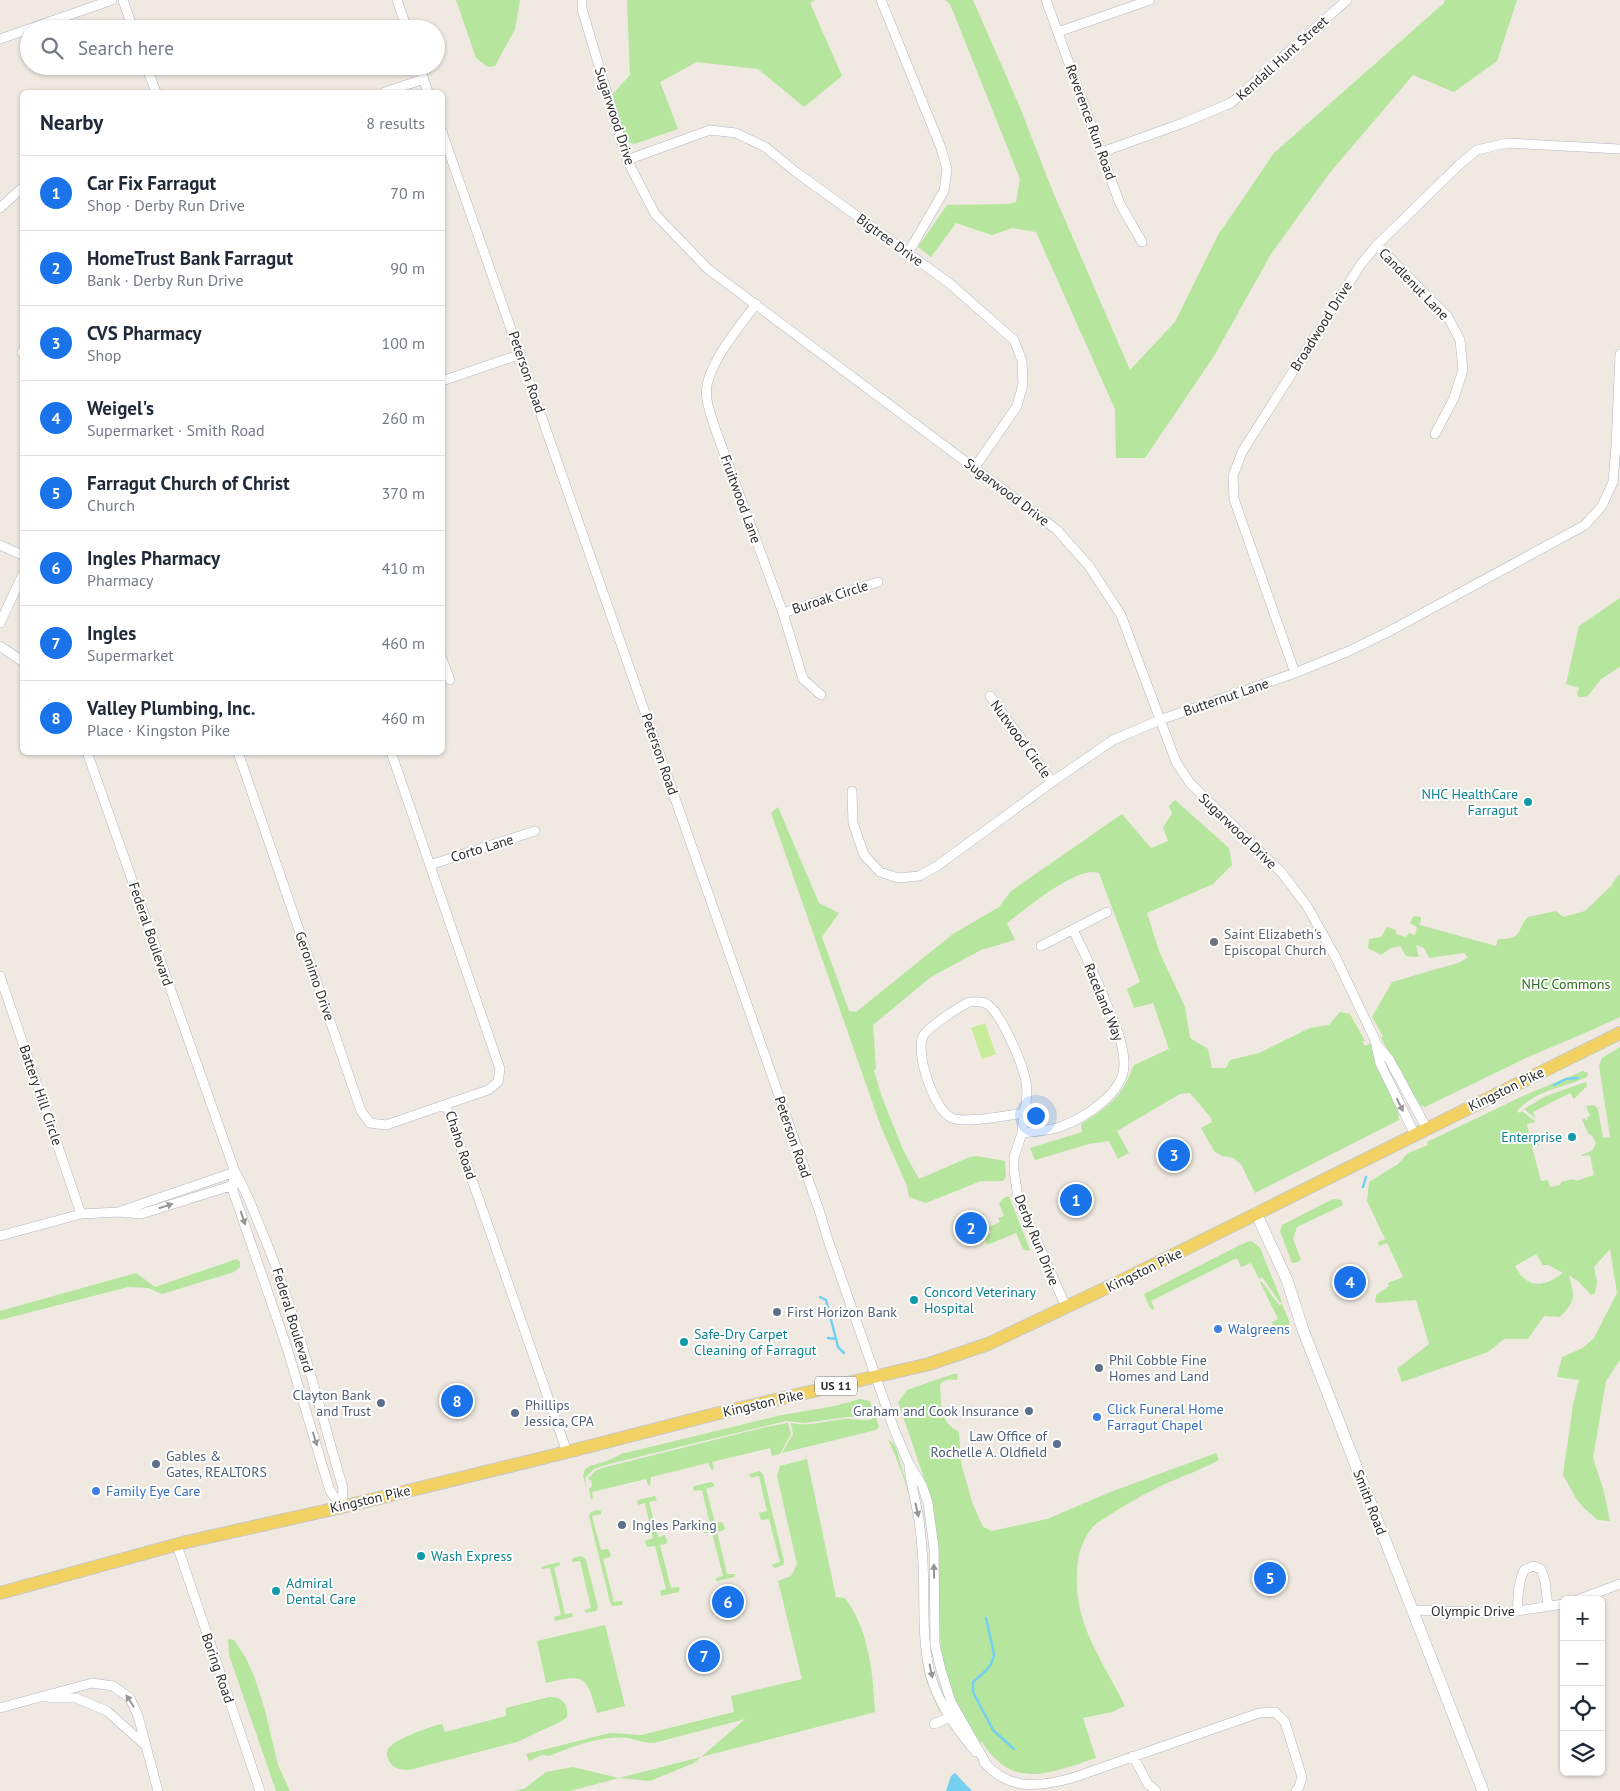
<!DOCTYPE html>
<meta charset="utf-8">
<style>
:root{--surface:#fff;--page:#f2f2f3;--text:#1f2937;--muted:#747a83;--line:#e0e1e3;--accent:#1a73e8}
body{margin:0;font-family:"PT Sans",sans-serif;background:var(--page);color:var(--text)}
.controls{position:absolute;right:15px;bottom:15px;display:grid;overflow:hidden;border-radius:8px;box-shadow:0 1px 4px #0004}
.controls button{width:45px;height:45px;display:grid;place-items:center;padding:0;border:0;border-bottom:1px solid var(--line);background:var(--surface);color:var(--text);font:25px sans-serif}
.you{position:absolute;left:1035px;top:1115px;width:18px;height:18px;margin:-12px;border:4px solid #fff;border-radius:50%;background:#1a73e8;box-shadow:0 0 0 8px #1a73e833}
.badge{display:grid;place-items:center;width:32px;height:32px;border-radius:50%;background:var(--accent);color:#fff;font-size:16px;font-weight:700}
.pin{position:absolute;translate:-50% -50%;border:2px solid #fff;box-shadow:0 1px 5px #0006}
.list{margin:0;padding:0;list-style:none}
h2{display:flex;justify-content:space-between;align-items:center;height:65px;margin:0;padding:0 20px;font-size:21px}
h2 small{font-size:16px;font-weight:400;color:var(--muted)}
.list li{display:grid;grid-template-columns:32px 1fr auto;gap:15px;align-items:center;box-sizing:border-box;height:75px;padding:0 20px;border-top:1px solid var(--line)}
.list b{display:block;font-size:19px;white-space:nowrap}
.list p{margin:0;font-size:16px;white-space:nowrap;color:var(--muted)}
.list em{font-size:16px;font-style:normal;color:var(--muted)}
.icon{flex:none;width:28px;height:28px;fill:none;stroke:currentColor;stroke-width:2;stroke-linecap:round;stroke-linejoin:round}
.map{position:relative;flex:none;width:1620px;height:1791px;overflow:hidden}
.search{position:absolute;background:var(--surface);box-shadow:0 1px 4px #0004;left:20px;top:20px;width:425px;height:55px;display:flex;align-items:center;gap:12px;box-sizing:border-box;padding:0 18px;border-radius:28px;color:var(--muted);font-size:19px}
.panel{position:absolute;background:var(--surface);box-shadow:0 1px 4px #0004;left:20px;top:90px;width:425px;height:665px;border-radius:8px}
.map>svg:first-child{display:block}
.green{fill:#b6e59e;fill-rule:evenodd}
.pitch{fill:#c9ec9a}
.water{fill:#75cff0}
.lines{fill:none;stroke-linecap:round;stroke-linejoin:round}
.stream{stroke:#75cff0;stroke-width:2.5}
.street-casing{stroke:#b4b7c1;stroke-width:10}
.secondary-casing{stroke:#b4b7c1;stroke-width:12}
.primary-casing{stroke:#c9c9c9;stroke-width:14}
.street{stroke:#fff;stroke-width:9}
.secondary{stroke:#fff;stroke-width:11}
.primary{stroke:#f2d163;stroke-width:12}
.oneway{fill:#969696}
.culture-dot{fill:#0f9aa8;stroke:#fff;stroke-width:2}
.worship-dot{fill:#6b7280;stroke:#fff;stroke-width:2}
.service-dot{fill:#5c6f8a;stroke:#fff;stroke-width:2}
.shop-dot{fill:#3f7fe0;stroke:#fff;stroke-width:2}
.labels{text-anchor:middle;stroke-width:4;stroke-linejoin:round;paint-order:stroke}
.shield{fill:#fff;stroke:#6d6d6d;stroke-width:1}
.shield-label{font-size:12px;font-weight:bold;fill:#2e2e2e}
.street-label{font-size:14px;fill:#2e2e2e;stroke:#fff}
.culture-label{font-size:14px;fill:#0d838f;stroke:#fff;text-anchor:start}
.worship-label{font-size:14px;fill:#5b616d;stroke:#fff;text-anchor:start}
.park-label{font-size:14px;fill:#2c6e1b;stroke:#fff}
.service-label{font-size:14px;fill:#4e5e75;stroke:#fff;text-anchor:start}
.shop-label{font-size:14px;fill:#366cbe;stroke:#fff;text-anchor:start}
</style>
<div class="map">
<svg width="1620" height="1791" viewBox="0 0 1620 1791">
<rect width="100%" height="100%" fill="#efe9e1"/>
<path class="green" d="M456,0h64l-5,29 -20,37 -7,1 -12,-9z
M627,0h188l-5,3 32,73 -38,31 -46,-38 -61,-7 -37,20 18,47 -44,15 -8,-3 -16,-44 20,-22z
M945,0h28l46,105 34,87 77,178 45,-48 43,-87 56,-82 170,-150 1,-3h72l-20,61 -43,31 -41,-17 -85,100 -57,79 -57,102 -69,102h-29l-1,-49 -79,-177 -24,-4 -20,7 -36,-12 -25,34 -13,-10 29,-42 61,-1 8,-2 4,-23 -70,-175z
M1620,598v69l-19,12 -13,17 -5,1h-4l-2,-3 2,-6 -13,-4 13,-58z
M1175,800l54,48 3,17 -19,19 -66,29 12,38 26,56 5,31 18,11 4,19h14l4,-8 29,-7 51,-25 19,-3 11,-13 10,2 15,27h-3l3,5 5,-3 6,20 22,49 1,8 -144,73 -14,-29 -8,-6 -11,-2 -8,-5 -13,-23 11,-6 -1,-4 -21,-25 -10,1 -63,37 12,22 -11,6 -9,-18 -20,3 -54,16 -5,-12 52,-16 -1,-8c30,-20 39,-24 53,-59l35,-16 -16,-46 -19,5 -7,-19 13,-7 -41,-109c-22,-8 -73,36 -92,50l8,17 -34,10 -50,27 -58,48 3,43 -2,3 8,26 21,53 16,29 51,-22 7,-1 28,5 1,16 -3,4h-22l-55,22 -17,-6 -2,-11 -26,-59 -110,-314 7,-6 41,96 20,10 -17,24 27,74 7,1 97,-78 46,-27 12,-16 111,-77 29,34 17,-7 -5,-14 9,-13 -3,-8z
M1618,875h2v142l-35,16 -57,24 -103,50 -5,-2 -39,-67 2,-2 -11,-19 20,-35 69,-20 7,-5 -4,-4 -35,5 -5,-10 -8,-3 3,12 -13,-1 -6,-10 -9,2 -10,7 -13,-7 1,-9 12,-2 6,-10 9,3v4l10,3 3,-4 6,2 2,-8 -7,-4 3,-6 2,-1 6,1 -1,8 76,21 2,-7c27,1 18,-11 30,-22l28,-6 7,6 22,-6 26,-25z
M1620,1047v313l-14,21 -13,77 11,34 6,29 -12,-1 -13,-11 -8,-9 -14,-25 10,-70 6,-25 -22,-3 5,-20 21,-9 11,-10 23,-45 -7,-44 -16,18 3,15 -2,11 -4,2 -12,-13 -10,-7c5,21 8,25 -9,42l-16,-1 -16,23h-24l-16,13 -86,30 -5,-13 32,-25 -13,-44 -37,3 -4,-1 1,-7 13,-9 -1,-3 15,-6 -16,-34 -7,3 -2,-2v-2l7,-3 -18,-38 2,-19 29,-18 10,-11 20,-8 -1,-3 96,-46 60,-25 5,2 -1,4c-23,11 -52,13 -70,34l3,2 2,-2 14,11 -9,2 4,19h9l-1,2 -7,2 9,34 7,-1 2,7 10,-2 1,-3 13,-3 2,2 18,-6 -4,-20 -8,1 -1,-1 11,-4 4,-8 -3,-6 -5,-4 -6,-13 3,-2 1,2h2l-1,-3 3,-1 -4,-10 8,-1 4,4 5,29 7,-1 -11,-71 3,-8zM1536,1254l7,11h5l15,8c-20,15 -36,16 -48,-7z
M1586,1082l1,4 -13,13 -4,-6 -37,19 3,7 -12,-10 22,-13z
M1009,1196l21,54 -2,1 -5,-2 -7,-16 -29,12 -3,-9 7,-3 -2,-6 11,-5 -2,-4 6,-2 -5,-13 6,-6z
M1333,1199l8,1 2,5 -46,22 -4,12 8,20 -3,3 -6,1 -12,-32 2,-6z
M1250,1241l3,1 7,6 22,54 -2,1 -18,-26 -3,2 -8,-16 -10,4 -4,-9 -86,43 3,7 -1,2 -3,-2 -6,-14 96,-49z
M237,1259l3,3v5l-6,5 -72,22 -14,-6 -20,-1 -128,33v-9l136,-38 19,14z
M1260,1282h2l17,23 3,-1 8,19 -1,2 -10,5 -6,-4 -1,-4 6,-3z
M953,1374h5l-1,6c-7,-1 -12,-1 -17,4 2,22 -2,36 19,48l2,31 11,39 11,25 9,4 55,-12 61,-26 108,-40 3,7c-18,10 -37,16 -56,25 -21,10 -43,23 -63,36 -12,7 -20,26 -22,39 -8,61 22,95 47,146l-13,6 -29,6 13,40c-46,15 -83,33 -114,-16l-3,1 -26,-47 -12,-40 -8,-152 -35,-102 9,-12z
M860,1399l10,2 3,11 -3,5h-23l-43,6 -18,-2 -177,43 -15,5 -9,9 2,12 -4,-14 2,-7 5,-3 17,-5 14,-7 161,-39 53,-9z
M875,1414l4,13 -3,3 -94,23 11,-19 -2,-11c18,4 34,-2 53,-4 9,-1 19,3 28,0z
M788,1423l3,11 -11,20 -8,2 -2,-8 -58,14 2,7 -2,2 -4,-8 -57,14 -1,9 -2,-1 -2,-6 -54,13 1,6 -2,2 -2,-11 3,-3 -1,-6 -3,-1 7,-8 7,-3 164,-41z
M888,1440l4,2 4,6 20,69 7,120 17,71v5l-14,-33 -3,-15c-4,-46 -2,-92 -7,-138 -3,-24 -17,-66 -28,-87z
M807,1459l29,138 9,1c24,32 28,75 30,114l-174,45 -7,6 -44,18 -31,-3 -49,13h-56l10,-2 22,-17 27,-5 46,11 82,-21 44,-38 -91,24c-11,0 -18,-4 -27,-5 -26,-3 -55,9 -78,18l-7,-1 -13,6 -3,-7 84,-21 31,2 93,-23 -3,-16 71,-17 -24,-98 13,-5 6,-12 -20,-88 3,-10z
M760,1471l3,3 21,87 -1,4 -8,3 -3,-2 1,-2 7,-2 -11,-43 -8,1 -2,-7 8,-2 -8,-35 -8,2 -2,-4z
M711,1482l2,1 1,3 -8,3 9,34 7,-1 3,6 -1,2 -7,2 10,42h9l-2,3 -16,4h-2v-3l7,-2 -11,-43h-8l-2,-6 8,-3 -8,-34 -7,1 -2,-2 1,-3z
M655,1496l2,4 -8,2 9,35 7,-2 2,6 -1,3 -6,1 11,43 7,-1 2,2 -2,3 -17,4 -1,-5 6,-2 -11,-43 -8,1 -2,-6 8,-3 -8,-35 -7,2 -1,-3 1,-2z
M598,1510l3,1v3l-9,2 9,34 7,-1 3,6 -1,2 -7,2 11,43 8,-1 1,1 -1,3 -10,1 -2,-4 -21,-86 2,-4z
M582,1556l4,4 12,47 -2,4 -10,2 -2,-3 7,-2 -11,-47 -7,1 -1,-1 1,-3z
M559,1562l1,3 -6,3 11,46 7,-1 1,2 -1,2 -17,4 -1,-4 7,-2 -11,-47 -8,1 -1,-2z
M605,1625l20,81 -28,7c-11,-38 -12,-39 -51,-30l-9,-42z
M228,1639l6,1 12,18 8,18 11,34 13,55 12,26h-14l-47,-136z
M549,1697c13,0 20,7 18,20l-5,4 -45,21 -108,28c-7,0 -14,-1 -18,-6 -3,-4 -6,-10 -3,-15 5,-9 43,-23 54,-25l3,8 61,-16v-8z"/>
<path class="pitch" d="M985,1023l11,31 -14,5 -11,-31z"/>
<path class="water" d="M955,1773l17,18h-26l5,-15z"/>
<g class="lines">
<path class="stream" d="M1554,1085l12,-6 12,-1
M1363,1187l3,-10
M820,1297l6,3 12,47 6,6
M828,1338l8,1
M986,1618l8,36c-1,13 -12,20 -21,28v10l20,38 21,19"/>
<defs>
<path id="street" d="M123,0l10,29
M397,0l10,29
M582,0v9l45,151 28,54 53,55 349,261 32,36 32,49 55,147 14,21 92,90 25,33 29,52 39,82 5,23 35,72
M881,0l60,148 6,21 -3,22 -36,62
M1046,0l74,204 22,38
M29,29l83,-29
M1058,32l92,-32
M0,39l29,-10
M146,66l10,26
M419,66l9,26
M385,92l39,-13
M442,132l378,1081 8,27 66,189 14,33 14,23 6,18 6,45 1,97 6,25 10,32 36,63
M1102,152l81,-29 48,-20 116,-103
M627,160l83,-30 26,3 29,14 31,25 112,81 41,30 65,57 8,21 1,23 -6,22 -42,61
M0,208l22,-20
M1377,245l71,72 12,23 3,30 -9,28 -19,36
M756,304c-16,22 -41,51 -48,77 -5,16 3,34 8,50l67,182 20,66 18,16
M22,353v-1
M1620,354l-4,92 4,1
M442,381l79,-27
M0,545l22,10
M783,613l95,-31
M0,623l22,-47
M0,646l22,15
M442,659l8,21
M1295,673l-61,-174 -1,-23 9,-24 119,-188 16,-19 83,-81 17,-14 30,-7 113,6
M990,696l62,86
M87,752l148,420c12,19 19,41 28,62 34,82 55,169 80,254l-1,19
M238,752l123,359 9,12 16,2 102,-35 10,-8 2,-13 -109,-317
M852,791l1,32 11,32 16,17 18,6 21,-2 18,-10 115,-84 61,-42 47,-20 135,-47 54,-22 39,-19 197,-107 17,-19 11,-24 3,-36
M430,865l105,-34
M1041,946l66,-34
M0,976l81,238
M969,1002c5,0 11,-1 16,1 15,6 38,62 41,79 2,11 1,20 -2,31 -16,2 -59,11 -72,5 -18,-7 -37,-65 -29,-82 5,-9 36,-29 46,-34z
M1378,1046l11,13 38,70
M446,1105l121,347
M1024,1113l-2,20 -8,24v13l4,28 48,109
M1022,1133c12,-2 26,-2 38,-6 24,-9 65,-34 64,-63 0,-19 -8,-37 -15,-54 -11,-28 -23,-54 -36,-80
M235,1172l-3,16 55,160 43,143 12,16
M121,1211l114,-39
M0,1236l81,-22 37,-2 23,2 96,-30
M909,1467c2,18 7,35 10,53 2,13 3,28 4,42 2,37 -2,78 8,115 8,27 27,54 45,75
M177,1545l83,246
M1577,1600l43,-16
M1412,1610l92,3 60,-9
M1518,1611c-1,-15 0,-27 6,-41l9,-4 8,3 4,12 3,26
M50,1698h26l31,13 39,35
M0,1708l92,-25 21,3 17,12 8,18 20,75
M934,1724l21,-9
M1133,1756l15,28 8,7
M984,1762c25,29 55,25 88,16l187,-65 16,-1 10,10 17,55 -3,10 -3,4"/>
<path id="secondary" d="M1256,1213l31,67 16,50 180,461"/>
<path id="primary" d="M0,1593l186,-51 156,-35 225,-55 144,-37 218,-51 59,-20 137,-65 495,-246"/>
</defs>
<use href="#street" class="street-casing"/>
<use href="#secondary" class="secondary-casing"/>
<use href="#primary" class="primary-casing"/>
<use href="#street" class="street"/>
<use href="#secondary" class="secondary"/>
<use href="#primary" class="primary"/>
</g>
<defs><path id="oneway-solid" d="M-6-.8H1V-3.2L6.5 0L1 3.2V.8H-6Z" transform="scale(1.25)"/></defs>
<g class="oneway">
<use href="#oneway-solid" transform="translate(1400 1105) rotate(64)"/>
<use href="#oneway-solid" transform="translate(166 1206) rotate(-17)"/>
<use href="#oneway-solid" transform="translate(243 1218) rotate(71)"/>
<use href="#oneway-solid" transform="translate(315 1439) rotate(73)"/>
<use href="#oneway-solid" transform="translate(917 1510) rotate(77)"/>
<use href="#oneway-solid" transform="translate(934 1571) rotate(-91)"/>
<use href="#oneway-solid" transform="translate(931 1671) rotate(78)"/>
<use href="#oneway-solid" transform="translate(130 1701) rotate(-123)"/>
</g>
<g class="culture-dot">
<circle cx="1528" cy="802" r="5"/>
<circle cx="1572" cy="1137" r="5"/>
<circle cx="914" cy="1300" r="5"/>
<circle cx="684" cy="1342" r="5"/>
<circle cx="421" cy="1556" r="5"/>
<circle cx="276" cy="1591" r="5"/>
</g>
<circle class="worship-dot" cx="1214" cy="942" r="5"/>
<g class="service-dot">
<circle cx="777" cy="1312" r="5"/>
<circle cx="1099" cy="1368" r="5"/>
<circle cx="381" cy="1403" r="5"/>
<circle cx="1029" cy="1411" r="5"/>
<circle cx="515" cy="1413" r="5"/>
<circle cx="1057" cy="1444" r="5"/>
<circle cx="156" cy="1464" r="5"/>
<circle cx="622" cy="1525" r="5"/>
</g>
<g class="shop-dot">
<circle cx="1218" cy="1329" r="5"/>
<circle cx="1097" cy="1417" r="5"/>
<circle cx="96" cy="1491" r="5"/>
</g>
<g class="labels">
<rect class="shield" x="815" y="1376.5" width="42" height="19" rx="4"/>
<g class="shield-label">
<text x="836" y="1390">US 11</text>
</g>
<g class="street-label">
<text transform="translate(1282 58) rotate(-42)" y="5">Kendall Hunt Street</text>
<text transform="translate(615 116) rotate(72)" y="5">Sugarwood Drive</text>
<text transform="translate(1091 122) rotate(70)" y="5">Reverence Run Road</text>
<text transform="translate(890 240) rotate(36)" y="5">Bigtree Drive</text>
<text transform="translate(1414 284) rotate(46)" y="5">Candlenut Lane</text>
<text transform="translate(1321 326) rotate(-58)" y="5">Broadwood Drive</text>
<text transform="translate(527 372) rotate(71)" y="5">Peterson Road</text>
<text transform="translate(1007 492) rotate(37)" y="5">Sugarwood Drive</text>
<text transform="translate(741 499) rotate(70)" y="5">Fruitwood Lane</text>
<text transform="translate(830 597) rotate(-18)" y="5">Buroak Circle</text>
<text transform="translate(1226 697) rotate(-19)" y="5">Butternut Lane</text>
<text transform="translate(1021 739) rotate(54)" y="5">Nutwood Circle</text>
<text transform="translate(660 754) rotate(71)" y="5">Peterson Road</text>
<text transform="translate(1238 831) rotate(44)" y="5">Sugarwood Drive</text>
<text transform="translate(482 848) rotate(-17)" y="5">Corto Lane</text>
<text transform="translate(151 934) rotate(71)" y="5">Federal Boulevard</text>
<text transform="translate(315 976) rotate(71)" y="5">Geronimo Drive</text>
<text transform="translate(1104 1002) rotate(68)" y="5">Raceland Way</text>
<text transform="translate(1506 1089) rotate(-26)" y="5">Kingston Pike</text>
<text transform="translate(41 1095) rotate(71)" y="5">Battery Hill Circle</text>
<text transform="translate(793 1137) rotate(71)" y="5">Peterson Road</text>
<text transform="translate(461 1145) rotate(72)" y="5">Chaho Road</text>
<text transform="translate(1037 1240) rotate(68)" y="5">Derby Run Drive</text>
<text transform="translate(1144 1270) rotate(-26)" y="5">Kingston Pike</text>
<text transform="translate(293 1320) rotate(73)" y="5">Federal Boulevard</text>
<text transform="translate(763 1403) rotate(-13)" y="5">Kingston Pike</text>
<text transform="translate(370 1499) rotate(-13)" y="5">Kingston Pike</text>
<text transform="translate(1370 1502) rotate(69)" y="5">Smith Road</text>
<text x="1473" y="1616">Olympic Drive</text>
<text transform="translate(218 1668) rotate(71)" y="5">Boring Road</text>
</g>
<g class="culture-label">
<text x="1518" y="799" text-anchor="end">NHC HealthCare<tspan x="1518" dy="16">Farragut</tspan></text>
<text x="1562" y="1142" text-anchor="end">Enterprise</text>
<text x="924" y="1297">Concord Veterinary<tspan x="924" dy="16">Hospital</tspan></text>
<text x="694" y="1339">Safe-Dry Carpet<tspan x="694" dy="16">Cleaning of Farragut</tspan></text>
<text x="431" y="1561">Wash Express</text>
<text x="286" y="1588">Admiral<tspan x="286" dy="16">Dental Care</tspan></text>
</g>
<g class="worship-label">
<text x="1224" y="939">Saint Elizabeth's<tspan x="1224" dy="16">Episcopal Church</tspan></text>
</g>
<g class="park-label">
<text x="1566" y="989">NHC Commons</text>
</g>
<g class="service-label">
<text x="787" y="1317">First Horizon Bank</text>
<text x="1109" y="1365">Phil Cobble Fine<tspan x="1109" dy="16">Homes and Land</tspan></text>
<text x="371" y="1400" text-anchor="end">Clayton Bank<tspan x="371" dy="16">and Trust</tspan></text>
<text x="525" y="1410">Phillips<tspan x="525" dy="16">Jessica, CPA</tspan></text>
<text x="1019" y="1416" text-anchor="end">Graham and Cook Insurance</text>
<text x="1047" y="1441" text-anchor="end">Law Office of<tspan x="1047" dy="16">Rochelle A. Oldfield</tspan></text>
<text x="166" y="1461">Gables &amp;<tspan x="166" dy="16">Gates, REALTORS</tspan></text>
<text x="632" y="1530">Ingles Parking</text>
</g>
<g class="shop-label">
<text x="1228" y="1334">Walgreens</text>
<text x="1107" y="1414">Click Funeral Home<tspan x="1107" dy="16">Farragut Chapel</tspan></text>
<text x="106" y="1496">Family Eye Care</text>
</g>
</g>
</svg>
<div class="controls">
<button>+</button>
<button>−</button>
<button><svg class="icon" aria-label="locate" viewBox="0 0 24 24"><circle cx="12" cy="12" r="6"/><path d="M12 2v4M12 18v4M2 12h4M18 12h4"/></svg></button>
<button><svg class="icon" aria-label="layers" viewBox="0 0 24 24"><path d="M12 4l9 5-9 5-9-5zM3 14l9 5 9-5"/></svg></button>
</div>
<div class="you"></div>
<div class="pin badge" style="left:1076px;top:1200px">1</div>
<div class="pin badge" style="left:971px;top:1228px">2</div>
<div class="pin badge" style="left:1174px;top:1155px">3</div>
<div class="pin badge" style="left:1350px;top:1282px">4</div>
<div class="pin badge" style="left:1270px;top:1578px">5</div>
<div class="pin badge" style="left:728px;top:1602px">6</div>
<div class="pin badge" style="left:704px;top:1656px">7</div>
<div class="pin badge" style="left:457px;top:1401px">8</div>
<div class="search"><svg class="icon" aria-label="search" viewBox="0 0 24 24"><circle cx="10" cy="10" r="6"/><path d="M15 15l6 6"/></svg>Search here</div>
<section class="panel">
<h2>Nearby<small>8 results</small></h2>
<ul class="list">
<li><span class="badge">1</span><div><b>Car Fix Farragut</b><p>Shop · Derby Run Drive</p></div><em>70 m</em></li>
<li><span class="badge">2</span><div><b>HomeTrust Bank Farragut</b><p>Bank · Derby Run Drive</p></div><em>90 m</em></li>
<li><span class="badge">3</span><div><b>CVS Pharmacy</b><p>Shop</p></div><em>100 m</em></li>
<li><span class="badge">4</span><div><b>Weigel's</b><p>Supermarket · Smith Road</p></div><em>260 m</em></li>
<li><span class="badge">5</span><div><b>Farragut Church of Christ</b><p>Church</p></div><em>370 m</em></li>
<li><span class="badge">6</span><div><b>Ingles Pharmacy</b><p>Pharmacy</p></div><em>410 m</em></li>
<li><span class="badge">7</span><div><b>Ingles</b><p>Supermarket</p></div><em>460 m</em></li>
<li><span class="badge">8</span><div><b>Valley Plumbing, Inc.</b><p>Place · Kingston Pike</p></div><em>460 m</em></li>
</ul>
</section>
</div>
